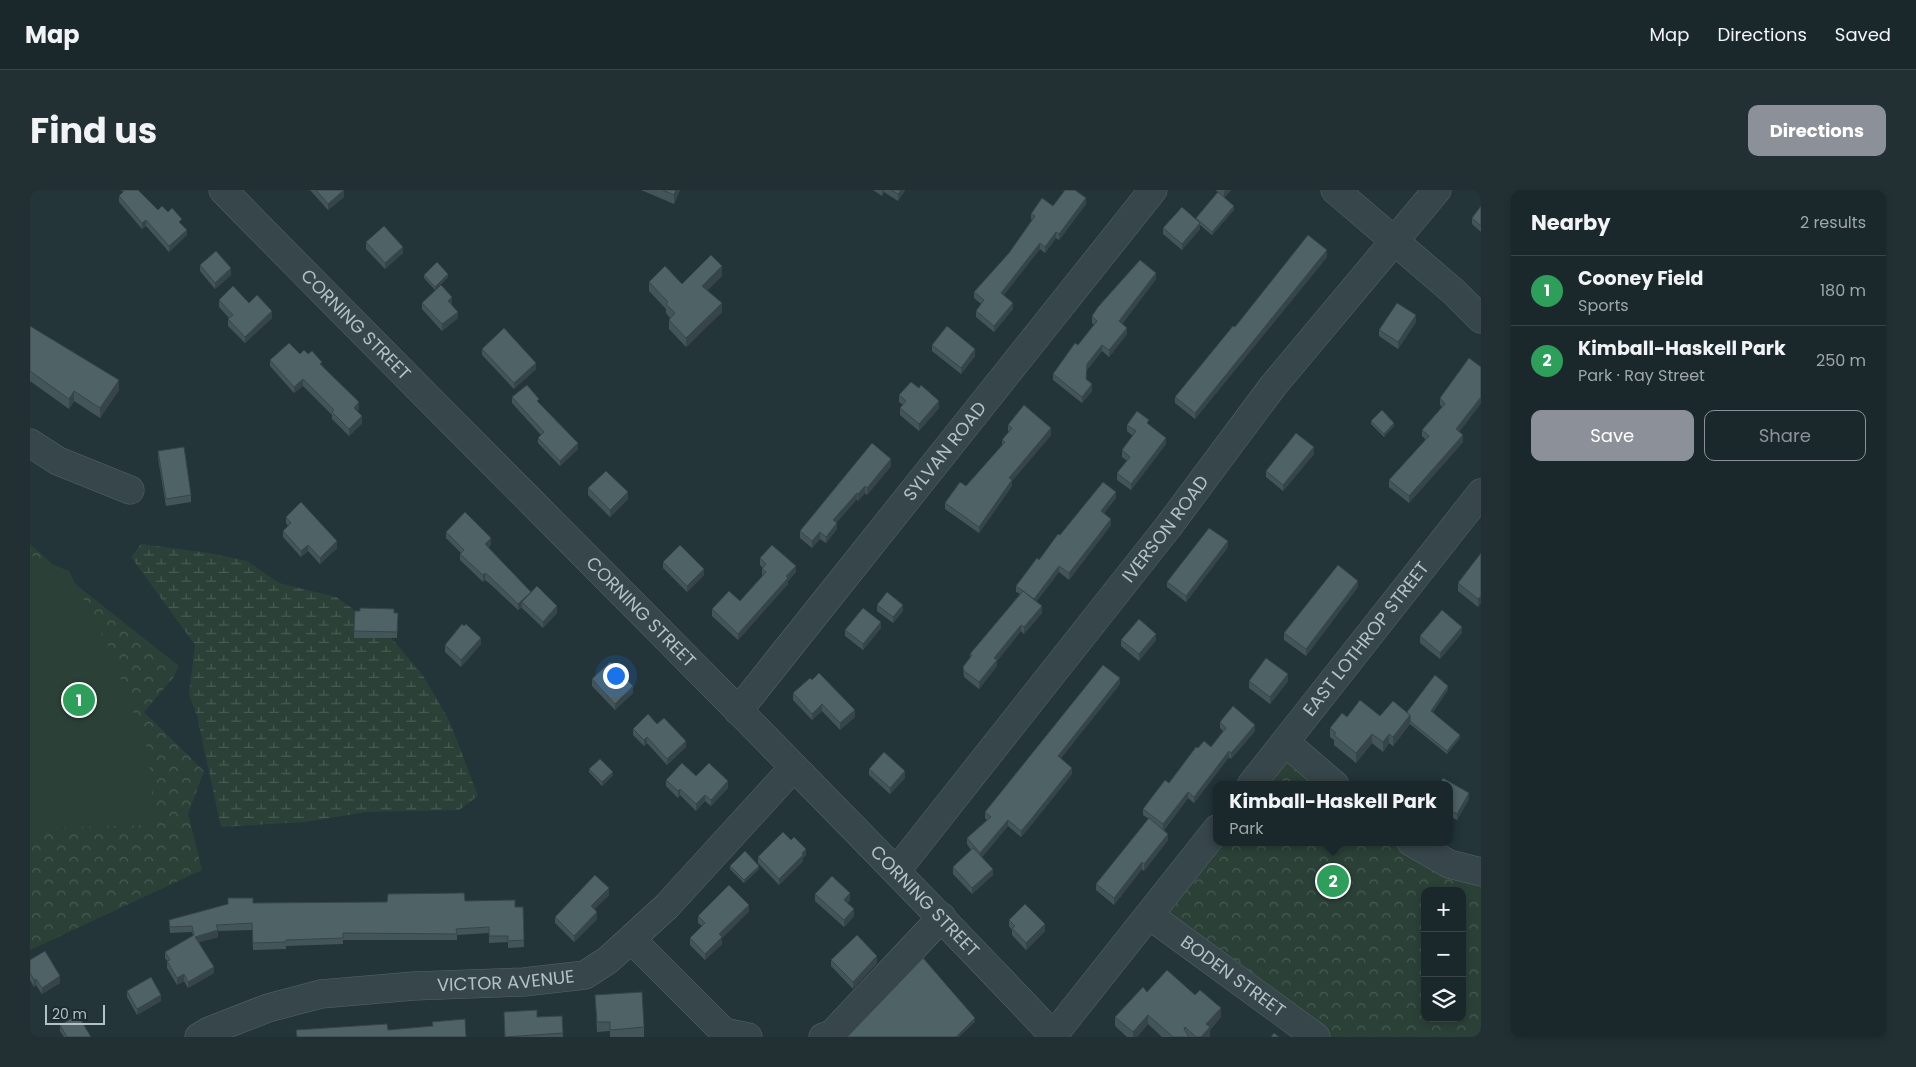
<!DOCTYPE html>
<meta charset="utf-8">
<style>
:root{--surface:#1a282b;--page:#233033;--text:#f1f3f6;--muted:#9fa6a9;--line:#384447;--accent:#8c9099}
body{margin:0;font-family:Poppins,sans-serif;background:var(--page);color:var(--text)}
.controls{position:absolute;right:15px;bottom:15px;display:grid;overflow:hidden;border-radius:10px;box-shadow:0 2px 8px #0003}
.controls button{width:45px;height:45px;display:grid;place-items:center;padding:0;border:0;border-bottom:1px solid var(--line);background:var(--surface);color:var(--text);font:25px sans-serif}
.scale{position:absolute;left:15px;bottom:12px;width:60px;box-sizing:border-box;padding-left:5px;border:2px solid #b2c1c5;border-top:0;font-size:14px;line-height:18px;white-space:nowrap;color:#b2c1c5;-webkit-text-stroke:4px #1c2b2e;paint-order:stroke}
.you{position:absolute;left:585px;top:485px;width:18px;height:18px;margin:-12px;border:4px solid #fff;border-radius:50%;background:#1a73e8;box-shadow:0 0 0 8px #1a73e833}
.badge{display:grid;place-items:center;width:32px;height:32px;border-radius:50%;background:var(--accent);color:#fff;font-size:16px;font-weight:700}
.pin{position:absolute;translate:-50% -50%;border:2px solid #fff;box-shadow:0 1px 5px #0006}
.popup{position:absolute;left:1183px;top:591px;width:240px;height:65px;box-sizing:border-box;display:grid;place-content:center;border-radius:10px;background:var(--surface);filter:drop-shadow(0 1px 4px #0005);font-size:16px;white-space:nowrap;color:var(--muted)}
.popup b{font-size:19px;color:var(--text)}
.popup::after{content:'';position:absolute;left:50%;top:100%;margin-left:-10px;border:10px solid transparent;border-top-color:var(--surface)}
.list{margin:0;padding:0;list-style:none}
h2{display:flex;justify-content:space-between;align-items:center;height:65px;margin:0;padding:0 20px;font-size:21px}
h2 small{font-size:16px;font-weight:400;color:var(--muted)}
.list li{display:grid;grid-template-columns:32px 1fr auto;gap:15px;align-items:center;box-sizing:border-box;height:70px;padding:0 20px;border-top:1px solid var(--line)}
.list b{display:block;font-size:19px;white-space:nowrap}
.list p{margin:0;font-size:16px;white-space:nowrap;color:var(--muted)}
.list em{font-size:16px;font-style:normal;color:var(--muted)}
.actions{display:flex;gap:10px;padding:15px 20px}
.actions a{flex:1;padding:11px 0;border:1px solid var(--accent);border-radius:10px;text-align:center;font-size:18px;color:var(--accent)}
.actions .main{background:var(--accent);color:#fff}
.icon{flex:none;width:28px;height:28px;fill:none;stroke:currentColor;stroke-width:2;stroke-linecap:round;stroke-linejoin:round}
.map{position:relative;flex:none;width:1451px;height:847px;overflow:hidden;border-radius:10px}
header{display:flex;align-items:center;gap:30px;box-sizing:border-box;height:70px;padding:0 25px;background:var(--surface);border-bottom:1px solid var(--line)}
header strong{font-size:24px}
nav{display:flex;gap:28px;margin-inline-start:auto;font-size:18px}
.intro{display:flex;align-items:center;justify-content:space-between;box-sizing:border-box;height:120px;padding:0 30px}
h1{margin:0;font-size:35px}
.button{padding:12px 22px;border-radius:10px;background:var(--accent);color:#fff;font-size:18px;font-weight:700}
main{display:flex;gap:30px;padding:0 30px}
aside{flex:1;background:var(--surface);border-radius:10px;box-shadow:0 2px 8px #0003}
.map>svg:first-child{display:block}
.wetland{fill:url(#wetland-marsh)}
.park{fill:url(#park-crowns);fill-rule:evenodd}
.pitch{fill:#2b4138}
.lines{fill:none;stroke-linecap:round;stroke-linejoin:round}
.minor-casing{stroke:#556467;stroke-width:29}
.minor{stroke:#37464a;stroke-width:28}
.wall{fill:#445559}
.shaded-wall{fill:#374548}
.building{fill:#4f6367;stroke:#374548}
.labels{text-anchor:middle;stroke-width:5;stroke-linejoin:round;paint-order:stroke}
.street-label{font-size:18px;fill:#b2c1c5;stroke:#1c2b2e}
</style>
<header>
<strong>Map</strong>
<nav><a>Map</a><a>Directions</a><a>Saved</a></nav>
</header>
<div class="intro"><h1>Find us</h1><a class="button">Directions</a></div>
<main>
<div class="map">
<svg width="1451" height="847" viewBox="0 0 1451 847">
<defs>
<pattern id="wetland-marsh" width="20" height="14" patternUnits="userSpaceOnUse" patternTransform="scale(1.25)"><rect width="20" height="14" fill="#2b4138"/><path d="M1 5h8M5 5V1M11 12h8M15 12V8" fill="none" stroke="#475b53"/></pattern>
<pattern id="park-crowns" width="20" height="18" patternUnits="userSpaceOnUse" patternTransform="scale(1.25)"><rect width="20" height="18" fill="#2b4138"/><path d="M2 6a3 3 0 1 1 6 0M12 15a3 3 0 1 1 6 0" fill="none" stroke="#475b53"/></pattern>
</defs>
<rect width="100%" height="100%" fill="#233539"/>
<path class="wetland" d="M111,354l68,9 38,8 32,22 57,14 51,36 35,41 27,46 29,76 -19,14 -92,2 -62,10 -84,5 -24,-111 -8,-22 6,-49 -64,-88z"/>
<path class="park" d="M0,354l40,36 109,86 -6,12 -29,34 60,59 -16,43 14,56 -172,80z
M1255,552l53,43h-83z
M1187,652h194l70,30v165h-168l-158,-112zM1395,701h37v127h-37z"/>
<path class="pitch" d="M0,365l39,16 40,77 39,103 7,74 -125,3z"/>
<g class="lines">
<defs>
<g id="minor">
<path id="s1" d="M193,0c277,283 560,560 832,847"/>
<path d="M1305,0l119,102 27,27"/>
<path d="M0,253l28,18 72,29"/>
<path id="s2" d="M708,521l415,-521"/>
<path d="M1255,552l50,43"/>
<path id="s3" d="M1221,595l230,-292"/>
<path d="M1381,652l38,22 32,8"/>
<path id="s4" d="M867,680l271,-343 105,-141 164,-196"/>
<path id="s5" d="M1119,725l167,122"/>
<path d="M601,749l93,93 24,5"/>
<path id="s6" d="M169,847l10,-6 59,-23 53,-14 93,-8 110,-4 61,-7 23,-15 59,-54 127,-139"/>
<path d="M793,847l9,-3 110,-117"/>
<path d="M1022,847l165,-208"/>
</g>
</defs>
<use href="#minor" class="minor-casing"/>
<use href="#minor" class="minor"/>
</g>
<path class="wall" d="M91,0h17l20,20 10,2 14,13 5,10 -18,17 -23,-26 -4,3 -23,-27v-6l4,-4z
M280,0h33l1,7 -16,13z
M611,0h39l-6,14z
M843,0h32l-7,11 -14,-9 -2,4z
M1185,0h16l-7,8 10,12 -22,25 -12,-10v4l-18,21 -19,-16v-6l33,-9v-1l22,-26z
M1056,14l-27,36 -3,-2 -11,15 -5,-4 -37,46 10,14 -19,23 -18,-15v-6l5,-7 -7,-6v-6l35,-39 23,-33 -1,-1v-5l22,-8z
M1451,16v26l-9,-8v-6z
M336,52l37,11 -18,16 -19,-20z
M1297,67l-132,162 -20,-16v-6l60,-70z
M170,75l31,10 -16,14 -15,-18z
M394,85l24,2 -13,13 -11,-12z
M692,86l-15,14 15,22 -36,35 -17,-18v-9l1,-2 -4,-5v-4l-17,-18v-9l33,2z
M1126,89l-34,45 5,10 -18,23 -7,-6 -15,19 -1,10 6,11 -10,12 -29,-23v-6l25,-29 16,-20 -2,-2v-7z
M189,110l53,18 -27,25 -17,-17v-7l1,-1 -10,-11z
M392,113l30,1 -1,1 7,13 -16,13 -20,-22z
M1386,132l-18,27 -19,-13v-6z
M0,136l89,64 -19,28 -26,-17 -5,8 -39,-28z
M902,155l43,11 -14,18 -29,-23z
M452,159l54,20 -22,20 -32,-34z
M270,164h8l14,11 37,44 -2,2 5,12 -13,13 -17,-17v-4l-29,-29 -9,7 -24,-27v-6z
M1451,177v36l-22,29 4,10 -54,61 -20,-16v-7l37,-40 -4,-4v-6l20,-23 -2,-2v-7z
M889,198l20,20 -20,23 -19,-16v-7l3,-3 -4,-3v-7z
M482,207l27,6 39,46 -18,17 -22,-23v-5l3,-3 -29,-32z
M1341,231l23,5 -10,11 -13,-13z
M978,235l43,10 -39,46v5l-33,47 -34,-24v-6l21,-17 36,-40v-6l7,-8 -1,-1z
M1097,235h22l17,19 -35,46 -14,-10v-7l10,-12 -5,-4v-7l11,-14 -6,-5z
M128,261l33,44v7l-25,4 -8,-48z
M1284,264l-31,37 -17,-14v-6z
M861,276l-24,29 -2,-2 -7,8 -1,-2 -21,24 1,6 -11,14 -6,-4 -8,9 -12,-10v-7z
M558,298l40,11 -18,18 -22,-22z
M1086,308l-12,15 7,12 -42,55 -10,-8 -23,30 6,11 -18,21 -3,-3 -24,30v5l-18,23 -15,-12 -1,-10 7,-9v-4l50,-60 -4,-2v-6l44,-51z
M256,327l51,31 -17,16 -12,-13 -7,6 -18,-20v-6l5,-5 -2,-3z
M416,342l45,12 -3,4 43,44 26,21 -14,15 -21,-20v-1l-4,3 -29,-27 -4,-3 -2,2 -23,-22v-6l1,-1 -15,-15z
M1198,357l-42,55 -19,-15v-5z
M1451,363v50l-3,4 -20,-16v-8z
M730,368l36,14 -8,9v3l-50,56 -26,-24v-7l28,-8 23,-25 -1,-1v-6l1,-1 -3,-3z
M633,372l41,13 -17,17 -24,-24z
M1328,397l-52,69 -22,-16v-7z
M847,415l26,6 -10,12 -16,-12z
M325,421l43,2 -1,25h-43z
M851,438l-18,22 -18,-14v-6z
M1432,443l-22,26 -20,-16v-7z
M1091,450h35l-17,21 -18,-15z
M451,454l-20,23 -16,-15v-7z
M562,489l41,14 -18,17 -23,-24z
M1219,491h39l-18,23 -21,-16z
M1090,494l-59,74 11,16 -40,50 -11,13 -13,-11 -26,31 11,18 -21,19 -19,-20v-7l18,-17 -4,-6v-6l20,-18 -2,-2v-6z
M1418,500l-15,22 27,26 -13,16 -37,-30 -17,22 -4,-3 -6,9 -11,-9 -16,20 -22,-18v-5l-4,-3v-9l17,-11 33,-1 27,-4z
M763,503l62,24 -15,13 -18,-19 -10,9 -19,-20z
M1190,532l35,9 -24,28 -2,-2 -35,46 -6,-5 -24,32 4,10 -24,31 -2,-2 -28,36 -18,-15v-6l53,-65 -6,-4v-6l26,-26 29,-35 13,-1 12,-16 -3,-3z
M627,534l29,23 -19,18 -20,-22 -3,3 -11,-11v-6z
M559,579l24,6 -11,11 -13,-14z
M839,579l36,9 -15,16 -21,-19z
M666,586l32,12 -17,18 -6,-5 -9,10 -16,-16 -2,3 -12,-12v-6z
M1419,595l20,14 -12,21 -8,-4z
M776,665l-3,3v3l-24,24 -21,-22v-6z
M700,676l29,3 -15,14 -14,-14z
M785,704l35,6 -3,3 7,13 -10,11 -29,-26z
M579,705l-15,14 3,10 -23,23 -19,-19v-6z
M435,711l50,6h8l1,40 -16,1v-6l-19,1v-10l-32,2v5h-114v4l-57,2v3l-33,1 -1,-20 -34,1v6l-19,5 15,31 -26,15 -4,-7 -7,4 -10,-17v-7l-2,-3v-6l28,-16 -1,-4 -22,1 -1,-13 84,-17 134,-1z
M719,721l-27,27v6l-17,16 -15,-15v-7l12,-12 -4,-3v-7z
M979,730l36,11 -19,19 -14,-15v-5l-3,-4z
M0,770l30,23 -18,11 -6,-9 -2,2 -4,-7z
M801,770l46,3 -24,26 -22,-23z
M97,801l34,10 -24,14 -10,-18z
M1117,802l74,25 -11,13v7h-48l-14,-13 -11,13h-10l-12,-11v-9z
M565,805l49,32v10h-34v-6l-13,1z
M474,822l33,5 25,-1 1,21h-58z
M30,835l31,12h-27l-4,-6z"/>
<path class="shaded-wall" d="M314,0v7l-16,13v-6z
M646,0h4l-6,14v-9z
M852,0h2v2l-2,4z
M871,0h4l-7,11v-7z
M1196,0h5l-7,8v-7z
M1056,8v6l-27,36v-6z
M1204,16v4l-22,25v-3z
M116,30v6l-4,3v-6z
M1170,33v6l-18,21v-6z
M157,40v5l-18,17v-6z
M1026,42v6l-11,15v-6z
M1010,53v6l-39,50v-6z
M373,57v6l-18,16v-6z
M1297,60v7l-132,162v-6z
M692,76v10l-20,20v-10z
M201,78v7l-16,14v-6z
M1126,83v6l-37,48v-6z
M418,84v3l-13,13v-3z
M422,107v7l-4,3v-6z
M692,113v9l-36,35v-9z
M983,113v6l-19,23v-6z
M242,121v7l-27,25v-6z
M428,122v6l-16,13v-7z
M1386,125v7l-18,27v-7z
M1097,138v6l-18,23v-7z
M1072,155v6l-15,19 -1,15 1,-21z
M945,159v7l-14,18v-6z
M506,173v6l-22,20v-6z
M273,189v7l-9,7v-6z
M89,190v10l-19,28v-10z
M1062,194v7l-10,12v-6z
M44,201v10l-5,8v-10z
M1451,207v6l-25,33v-7z
M909,211v7l-20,23v-7z
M329,212v7l-5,5v-6z
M332,226v7l-13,13v-7z
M1364,233v3l-10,11v-3z
M1021,238v7l-39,46v5l-33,47v-6l30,-49z
M1433,245v7l-54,61v-7z
M1136,248v6l-35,46v-6z
M548,253v6l-18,17v-5z
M1284,257v7l-31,37v-6z
M861,269v7l-24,29v-7z
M835,296v7l-7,8v-7z
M598,302v7l-18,18v-7z
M1086,302v6l-15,19v-6z
M827,303v6l-24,27v-6z
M1081,329v6l-42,55v-7z
M807,333v6l-11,14v-6z
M790,342v7l-8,9v-7z
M461,348v6l-6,7v-7z
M307,351v7l-17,16v-6z
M1198,351v6l-42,55v-6z
M278,355v6l-7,6v-6z
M766,376v6l-8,9v3l-50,56v-6z
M1029,376v6l-25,33v-6z
M674,379v6l-17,17v-6z
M455,383v7l-2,2v-7z
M1328,391v6l-52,69v-7z
M501,402l-9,10v5l-4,3v-6z
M1451,406v7l-3,4v-8z
M873,415v6l-10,12v-6z
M527,416v7l-14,15v-6z
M1012,416v7l-18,21v-7z
M851,432v6l-18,22v-6z
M991,435v6l-24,30v5l-18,23v-7l15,-24z
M1432,437v6l-22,26v-6z
M1126,444v6l-17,21v-7z
M451,448v6l-20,23v-7z
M1258,484v7l-18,23v-7z
M1090,488v6l-62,78v-6z
M603,496v7l-18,17v-6z
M1418,496v4l-17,24v-3z
M792,514v7l-10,9v-6z
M825,520v7l-15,13v-7z
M1380,525v9l-17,22v-9z
M1225,535v6l-24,28v-6z
M1342,544v9l-16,20v-10z
M1359,544v9l-6,9v-10z
M1430,545v3l-13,16v-3z
M617,547v6l-3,3v-6z
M656,551v6l-19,18v-6z
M1199,561v6l-35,46v-6z
M1042,578v6l-40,50 -11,13v-6z
M875,581v7l-15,16v-6z
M583,582v3l-11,11v-4z
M698,591v7l-17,18v-6z
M650,599v6l-2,3v-7z
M1158,602v6l-25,32v-6z
M1439,603v6l-12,21v-6z
M675,605v6l-9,10v-7z
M978,630v6l-28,34v-7z
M1138,644v6l-24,31v-7z
M776,659v6l-3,3v3l-24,24v-6z
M1112,672v7l-28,36v-7z
M729,676v3l-15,14v-3z
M963,679v6l-21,19v-6z
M579,698v7l-18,18v-7z
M820,703v7l-6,7v-7z
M719,715v6l-27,27v6l-17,16v-6l14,-20z
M824,719v7l-10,11v-7z
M567,722v7l-23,23v-6z
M1015,734v7l-19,19v-7z
M188,740v7l-23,6v-6z
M847,766v7l-24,26v-7z
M184,777v6l-26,15v-6z
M154,784v7l-7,4v-7z
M30,786v7l-18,11v-6z
M6,789v6l-2,2v-7z
M131,805v6l-24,14v-6z
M1191,818v9l-11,13v7h-9l5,-13z
M1118,825v9l-11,13h-4v-5z
M945,828v4l-16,15h-3z"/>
<path class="building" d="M95,0h13l20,20 4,-4 6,6 4,-4 10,11 -3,3 8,8 -18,16 -23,-26 -4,3 -23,-27z
M286,0h28l-16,14z
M633,0h13l-2,5z
M861,0h10l-3,4z
M1035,0h10l11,8 -27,36 -3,-2 -11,15 -5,-4 -39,50 12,10 -19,23 -18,-15 8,-11 -10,-8 35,-39 26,-37 -4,-2 11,-16 11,8z
M1188,2l16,14 -22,26 -16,-14z
M1451,16v20l-9,-8z
M1152,17l18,16 -18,21 -19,-16z
M354,36l19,21 -18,16 -19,-21z
M1278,45l19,15 -132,163 -20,-16 58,-71 2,1z
M186,61l15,17 -16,15 -15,-18z
M681,65l11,11 -20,20 20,17 -36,35 -17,-18 6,-7 -9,-9 2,-2 -19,-20 16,-16 17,18z
M1110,70l16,13 -37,48 8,7 -18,22 -7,-5 -15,19 -1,15 6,5 -10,13 -29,-23 22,-31 3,2 19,-24 -5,-5 6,-9z
M407,72l11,12 -13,13 -11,-12z
M411,95l11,12 -4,4 10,11 -16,12 -20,-21z
M203,96l16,17 8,-8 15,16 -27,26 -17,-18 5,-4 -14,-15z
M1367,113l19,12 -18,27 -19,-12z
M0,136l89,54 -19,28 -26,-17 -5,8 -39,-28z
M917,136l28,23 -14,19 -29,-23z
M474,138l32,35 -22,20 -32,-34z
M259,153l11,11 4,-4 4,4 4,-3 10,11 -2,2 39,38 -5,6 8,8 -13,13 -17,-17 2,-2 -31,-31 -9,8 -24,-27z
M1439,168l12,9v30l-25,32 7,6 -54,61 -20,-16 40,-44 -7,-6 23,-26 -5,-6z
M881,192l8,6 2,-3 18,16 -20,23 -19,-16 6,-7 -7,-6z
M497,195l12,14 -2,2 41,42 -18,18 -22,-23 6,-6 -32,-35z
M994,215l27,23 -42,50 3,2 -33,47 -34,-24 15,-21 6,4 39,-44 -3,-2 10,-12 -4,-3z
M1352,220l12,13 -10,11 -13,-13z
M1107,221l12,9 -2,3 19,15 -35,46 -14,-11 13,-16 -8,-7 14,-19 -9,-6z
M1266,243l18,14 -31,38 -17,-14z
M842,253l19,16 -24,29 -2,-2 -7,8 -1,-1 -24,27 4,3 -11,14 -6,-5 -8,9 -12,-10z
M154,257l7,48 -25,4 -8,-48z
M576,281l22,21 -18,18 -22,-22z
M1073,292l13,10 -15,19 10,8 -42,54 -10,-7 -25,33 -18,-13 21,-28 2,2 19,-26 2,1z
M271,312l36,39 -17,17 -12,-13 -7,6 -18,-20 8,-8 -5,-6z
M435,322l26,26 -6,6 46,48 -13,12 -29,-28 -4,-3 -2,2 -23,-21 4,-4 -18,-18z
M1179,338l19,13 -42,55 -19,-14z
M650,355l24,24 -17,17 -24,-24z
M742,355l24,21 -10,10 2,2 -50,56 -26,-25 17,-18 11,10 26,-29 -4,-3 4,-5 -6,-6z
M1451,363v43l-3,3 -20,-16z
M1308,375l20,16 -52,68 -22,-16z
M507,396l20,20 -14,16 -21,-20z
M993,401l19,15 -18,21 -3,-2 -27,33 3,2 -18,22 -15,-11 -1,-4 9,-12 -2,-1z
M857,402l16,13 -10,12 -16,-12z
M330,418l34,1v4h4l-1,19 -43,-1 1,-20h5z
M833,418l18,14 -18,22 -18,-14z
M1412,420l20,17 -22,26 -20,-17z
M1109,429l17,15 -17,20 -18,-14z
M432,434l2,2 2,-2 15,14 -20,22 -16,-15z
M1236,468l22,16 -18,23 -21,-16z
M580,472l23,24 -18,18 -23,-25z
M1073,475l17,13 -62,78 14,12 -40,50 -11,13 -13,-11 -28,33 -13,-15 24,-21 -6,-5z
M789,483l36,37 -15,13 -18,-19 -10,10 -19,-21 17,-15 2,2z
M1405,485l13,11 -17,25 29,24 -13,16 -37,-30v-6l-3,-3z
M1330,510l20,16 13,-15 17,14 -17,22 -4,-3 -6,8 -11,-8 -16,19 -22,-18 2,-2 -6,-5 12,-15 5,4z
M1203,516l22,19 -24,28 -2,-2 -35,46 -6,-5 -25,32 -20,-15 22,-29 4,3 27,-36 2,1 6,-7 7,6 15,-19 -6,-6z
M618,524l9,10 7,-6 22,23 -19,18 -20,-22 -3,3 -11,-11z
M854,562l21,19 -15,17 -21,-19z
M570,569l13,13 -11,10 -13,-13z
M652,573l14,13 13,-13 19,18 -17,19 -6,-5 -9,9 -16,-15 -2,2 -12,-11z
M1413,588l26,15 -12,21 -8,-4v-25h-10z
M1119,628l19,16 -24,30 -2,-2 -28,36 -18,-14z
M753,642l8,8 3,-3 12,12 -4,4 1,2 -24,24 -21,-22z
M943,658l20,21 -21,19 -19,-21z
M715,661l14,15 -15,14 -14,-14z
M565,685l14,13 -18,18 6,6 -23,24 -19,-19z
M802,686l18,17 -6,7 10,9 -10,11 -29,-26z
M699,695l20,20 -30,29 3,3 -17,17 -15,-16 15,-15 -7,-7z
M434,703l1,8 50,-1v7h8l1,33 -16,1v-5h-19v-9l-33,2 1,5 -114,-1v5l-57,2v2l-33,1 -1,-20 -36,2 2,5 -23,7 19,30 -26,15 -4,-8 -7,4 -10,-17 3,-1 -5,-8 29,-17 -2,-9 -22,1 -1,-7 59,-16v-6h25v5l134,-1 1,-8z
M995,714l20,20 -19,19 -14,-15 3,-2 -6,-6z
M827,745l20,21 -24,26 -22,-22z
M15,761l15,25 -18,12 -6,-9 -2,1 -4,-7v-13z
M893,768l52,60 -19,19h-109z
M1137,780l28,25 5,-5 21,18 -15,16 4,3 -9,10h-5l-11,-10 -1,2 5,8h-16l-25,-22 -15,17 -18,-15 28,-30 4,5z
M121,787l10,18 -24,14 -10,-18z
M612,802l2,35 -34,3v-8h-13l-2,-27z
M507,820v7l25,-1 1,17 -58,4 -1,-25z
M48,825l13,22h-24l-7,-12z
M435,829l1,18h-169l-1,-7 91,-6 1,6 45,-4 -1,-4z
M1244,843l5,4h-8z"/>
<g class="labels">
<g class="street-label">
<text dy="6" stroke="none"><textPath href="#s1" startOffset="189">CORNING STREET</textPath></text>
<text dy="6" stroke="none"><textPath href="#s2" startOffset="332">SYLVAN ROAD</textPath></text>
<text dy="6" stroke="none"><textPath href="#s4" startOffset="434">IVERSON ROAD</textPath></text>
<text dy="6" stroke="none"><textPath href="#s1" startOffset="594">CORNING STREET</textPath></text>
<text dy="6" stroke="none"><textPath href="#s3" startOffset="186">EAST LOTHROP STREET</textPath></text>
<text dy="6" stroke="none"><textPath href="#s1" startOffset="999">CORNING STREET</textPath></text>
<text dy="6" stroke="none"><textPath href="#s5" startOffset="104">BODEN STREET</textPath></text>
<text dy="6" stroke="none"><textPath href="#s6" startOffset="315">VICTOR AVENUE</textPath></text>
</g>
</g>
</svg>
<div class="controls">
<button>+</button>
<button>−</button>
<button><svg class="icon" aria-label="layers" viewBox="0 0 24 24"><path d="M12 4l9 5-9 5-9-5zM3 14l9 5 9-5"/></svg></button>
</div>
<div class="scale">20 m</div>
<div class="you"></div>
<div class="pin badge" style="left:49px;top:510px;background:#2e9e5b">1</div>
<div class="pin badge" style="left:1303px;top:691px;background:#2e9e5b">2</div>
<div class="popup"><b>Kimball-Haskell Park</b>Park</div>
</div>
<aside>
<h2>Nearby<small>2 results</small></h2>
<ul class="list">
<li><span class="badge" style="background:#2e9e5b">1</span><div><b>Cooney Field</b><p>Sports</p></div><em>180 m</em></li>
<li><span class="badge" style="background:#2e9e5b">2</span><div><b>Kimball-Haskell Park</b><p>Park · Ray Street</p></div><em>250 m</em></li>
</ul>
<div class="actions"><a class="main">Save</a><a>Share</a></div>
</aside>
</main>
